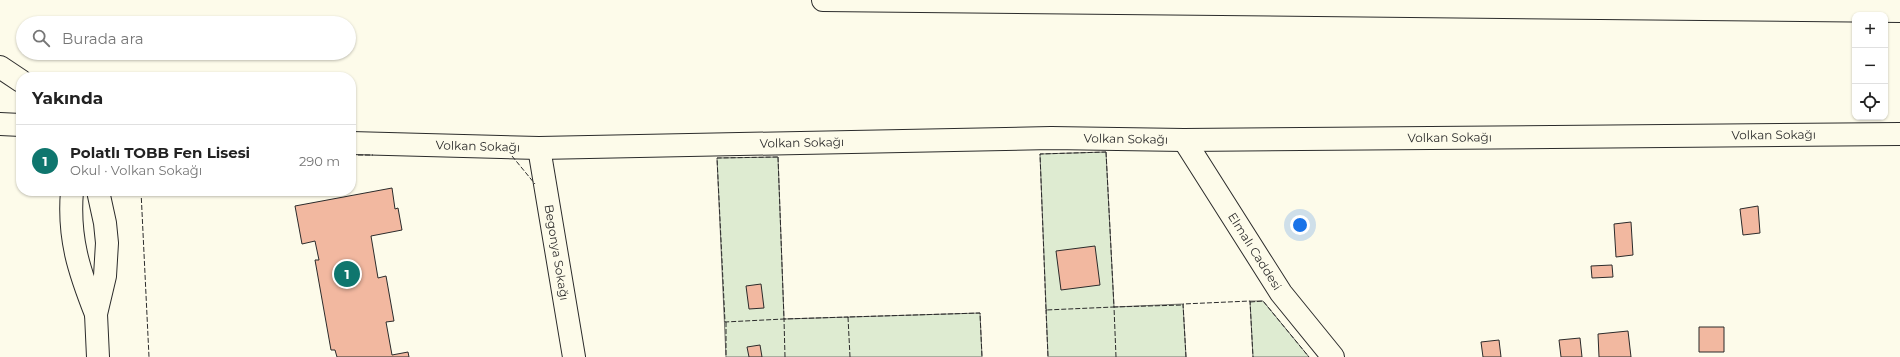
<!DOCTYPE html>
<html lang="tr">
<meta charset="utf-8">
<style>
:root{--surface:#fff;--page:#f2f2f2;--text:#222;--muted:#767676;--line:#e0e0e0;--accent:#0f766e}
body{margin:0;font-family:Montserrat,sans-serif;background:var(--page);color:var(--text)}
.controls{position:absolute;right:12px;top:12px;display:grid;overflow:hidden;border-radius:8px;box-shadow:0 1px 3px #0004}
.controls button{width:36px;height:36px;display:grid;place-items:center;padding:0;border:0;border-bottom:1px solid var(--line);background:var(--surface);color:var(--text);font:20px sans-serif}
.you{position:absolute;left:1300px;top:225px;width:14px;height:14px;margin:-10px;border:3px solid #fff;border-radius:50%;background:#1a73e8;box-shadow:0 0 0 6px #1a73e833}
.badge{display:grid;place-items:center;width:26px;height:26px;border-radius:50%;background:var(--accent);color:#fff;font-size:13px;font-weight:700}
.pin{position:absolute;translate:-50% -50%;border:2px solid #fff;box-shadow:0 1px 4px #0006}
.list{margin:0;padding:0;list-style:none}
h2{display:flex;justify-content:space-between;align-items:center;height:52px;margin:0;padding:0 16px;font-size:17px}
h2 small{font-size:13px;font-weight:400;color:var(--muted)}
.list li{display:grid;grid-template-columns:26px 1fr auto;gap:12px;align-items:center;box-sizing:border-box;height:72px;padding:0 16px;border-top:1px solid var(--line)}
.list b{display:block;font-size:15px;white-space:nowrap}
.list p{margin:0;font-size:13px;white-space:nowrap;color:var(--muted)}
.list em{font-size:13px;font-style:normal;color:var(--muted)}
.icon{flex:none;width:22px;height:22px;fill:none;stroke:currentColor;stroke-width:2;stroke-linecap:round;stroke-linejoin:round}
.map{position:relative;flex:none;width:1900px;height:357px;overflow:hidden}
.search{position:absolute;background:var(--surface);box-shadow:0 1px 3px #0004;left:16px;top:16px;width:340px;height:44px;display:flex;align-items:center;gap:10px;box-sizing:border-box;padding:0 14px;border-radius:22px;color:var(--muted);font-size:15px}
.panel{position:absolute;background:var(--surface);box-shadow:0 1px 3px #0004;left:16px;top:72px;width:340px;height:124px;border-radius:16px}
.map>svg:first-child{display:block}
.green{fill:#deebd1;stroke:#74746e}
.building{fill:#f2b8a0;stroke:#2b2b2b}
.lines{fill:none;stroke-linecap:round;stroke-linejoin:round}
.minor-casing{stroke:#2b2b2b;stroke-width:24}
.major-casing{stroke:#2b2b2b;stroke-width:24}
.minor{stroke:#fdfbea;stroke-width:22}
.major{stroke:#fdfbea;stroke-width:22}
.fence{stroke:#2b2b2b;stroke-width:1;stroke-dasharray:5 2;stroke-linecap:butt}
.labels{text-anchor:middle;stroke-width:3;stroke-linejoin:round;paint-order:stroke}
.street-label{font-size:12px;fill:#2b2b2b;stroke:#fdfbea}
</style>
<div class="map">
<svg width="1900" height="357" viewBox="0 0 1900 357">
<rect width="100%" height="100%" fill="#fdfbea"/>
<path class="green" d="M1106,152l8,155 69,-3 3,53h-138l-8,-203z
M778,157l6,162 196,-6 2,44h-256l-9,-199z
M1250,301h13l46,56h-56z"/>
<path class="building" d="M392,188l3,21 3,-1 4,22 -31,6 7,42 8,-2 8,45 -8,1 6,33 16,-3 1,5h-72l-2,-7h-4l-16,-90h4l-4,-19 -13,3 -7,-38z
M1758,206l2,27 -17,2 -3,-26z
M1631,222l2,33 -17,2 -2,-33z
M1095,246l5,39 -39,5 -5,-39z
M1612,265l1,12 -21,1 -1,-12z
M761,284l3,24 -15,1 -3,-23z
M1699,327h25v25h-25z
M1628,331l3,26h-32l-1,-23z
M1580,338l2,19h-21l-2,-17z
M1499,340l2,17h-18l-2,-15z
M760,345l2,12h-13l-2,-10z"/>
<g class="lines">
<defs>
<g id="minor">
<path d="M0,67l21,14"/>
<path d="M0,124l21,1"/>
<path id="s1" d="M1184,140l97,153 52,64"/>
<path id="s2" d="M351,143l188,5 512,-10 133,2 716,-6"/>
<path id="s3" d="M539,148l35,209"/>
<path d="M72,191c-4,47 7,80 24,123"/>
<path d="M98,191l7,32 2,20 -2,33 -9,38 2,43"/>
</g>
<path id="major" d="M823,0l1077,11"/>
</defs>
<use href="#minor" class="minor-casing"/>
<use href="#major" class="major-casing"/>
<use href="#minor" class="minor"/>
<use href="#major" class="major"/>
<path class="fence" d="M1106,152l8,155 -68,3 -6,-156z
M351,155h22
M512,156l23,28
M778,157l6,162 -59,3 -8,-164z
M141,191l8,166
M1250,302l13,-1 46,56
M1047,310h-1l2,47
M726,322v35
M785,357l-1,-38 64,-2v2
M850,357l-2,-40 132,-4 2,44
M1116,357l-2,-50 69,-2
M1186,357l-3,-53 67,-3 3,56"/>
</g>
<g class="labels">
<g class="street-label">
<text dy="4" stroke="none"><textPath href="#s2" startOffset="1423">Volkan Sokağı</textPath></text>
<text dy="4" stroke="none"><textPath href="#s2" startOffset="1099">Volkan Sokağı</textPath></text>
<text dy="4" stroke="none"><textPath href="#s2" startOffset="775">Volkan Sokağı</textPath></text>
<text dy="4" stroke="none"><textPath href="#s2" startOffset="451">Volkan Sokağı</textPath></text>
<text dy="4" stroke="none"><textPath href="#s2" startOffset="127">Volkan Sokağı</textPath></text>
<text dy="4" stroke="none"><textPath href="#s1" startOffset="132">Elmalı Caddesi</textPath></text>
<text dy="4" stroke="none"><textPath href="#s3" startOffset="106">Begonya Sokağı</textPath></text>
</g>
</g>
</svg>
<div class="controls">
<button>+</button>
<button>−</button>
<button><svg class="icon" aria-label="locate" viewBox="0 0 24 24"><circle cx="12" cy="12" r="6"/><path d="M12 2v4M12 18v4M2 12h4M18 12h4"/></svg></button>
</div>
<div class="you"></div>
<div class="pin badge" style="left:347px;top:274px">1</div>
<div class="search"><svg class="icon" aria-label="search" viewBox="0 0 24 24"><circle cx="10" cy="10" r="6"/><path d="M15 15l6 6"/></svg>Burada ara</div>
<section class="panel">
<h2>Yakında<small></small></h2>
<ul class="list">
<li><span class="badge">1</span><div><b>Polatlı TOBB Fen Lisesi</b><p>Okul · Volkan Sokağı</p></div><em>290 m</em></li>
</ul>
</section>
</div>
